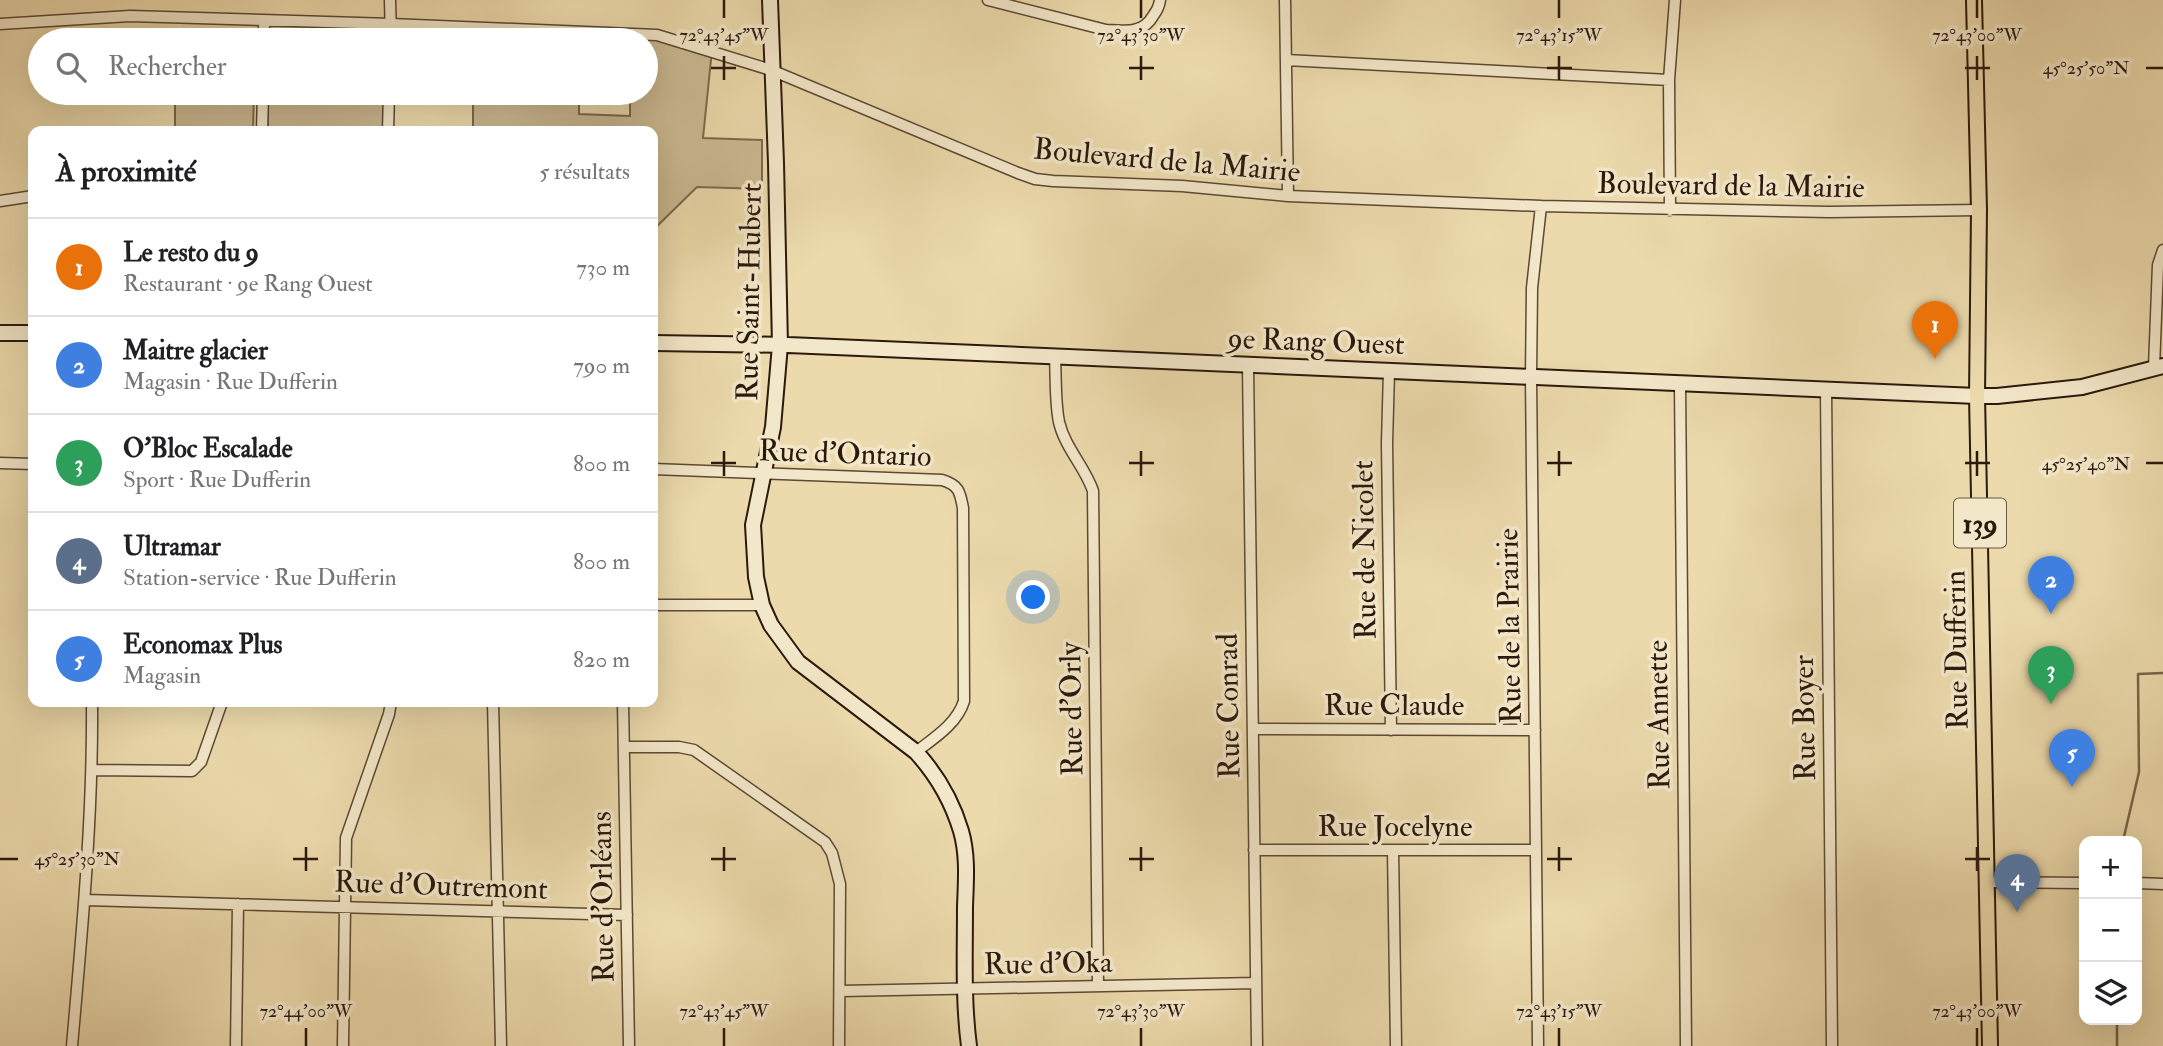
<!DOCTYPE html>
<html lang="fr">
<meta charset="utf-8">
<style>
:root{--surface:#fff;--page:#f2f2f2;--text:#202124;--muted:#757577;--line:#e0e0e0;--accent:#8f2418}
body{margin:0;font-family:"IM FELL Double Pica",serif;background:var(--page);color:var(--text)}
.controls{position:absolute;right:21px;bottom:21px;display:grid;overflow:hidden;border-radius:14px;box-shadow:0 7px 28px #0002}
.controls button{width:63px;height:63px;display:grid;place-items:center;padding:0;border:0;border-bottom:2px solid var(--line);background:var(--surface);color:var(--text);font:35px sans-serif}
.you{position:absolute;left:1034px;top:598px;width:24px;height:24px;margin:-18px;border:5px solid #fff;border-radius:50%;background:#1a73e8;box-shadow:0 0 0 10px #1a73e833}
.badge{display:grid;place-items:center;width:46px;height:46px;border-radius:50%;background:var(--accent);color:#fff;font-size:23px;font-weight:700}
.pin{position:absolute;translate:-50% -58px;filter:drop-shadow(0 2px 4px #0008)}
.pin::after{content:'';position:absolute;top:37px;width:24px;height:21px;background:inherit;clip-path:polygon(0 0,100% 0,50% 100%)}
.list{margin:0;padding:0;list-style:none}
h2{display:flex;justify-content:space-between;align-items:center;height:91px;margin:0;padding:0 28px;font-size:30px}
h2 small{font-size:23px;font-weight:400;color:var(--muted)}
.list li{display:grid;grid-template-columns:46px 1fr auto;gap:21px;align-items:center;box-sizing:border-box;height:98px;padding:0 28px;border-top:2px solid var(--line)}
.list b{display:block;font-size:26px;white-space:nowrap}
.list p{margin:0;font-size:23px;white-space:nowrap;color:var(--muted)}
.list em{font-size:23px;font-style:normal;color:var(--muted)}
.icon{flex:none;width:38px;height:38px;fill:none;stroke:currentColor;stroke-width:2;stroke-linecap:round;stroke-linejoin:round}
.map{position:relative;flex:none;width:2163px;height:1046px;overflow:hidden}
.search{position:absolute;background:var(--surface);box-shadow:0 7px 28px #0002;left:28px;top:28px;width:630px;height:77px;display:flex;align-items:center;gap:18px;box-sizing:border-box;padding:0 24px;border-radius:38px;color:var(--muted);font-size:26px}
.panel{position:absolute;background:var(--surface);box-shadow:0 7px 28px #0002;left:28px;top:126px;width:630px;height:581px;border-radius:14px}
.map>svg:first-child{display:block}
.green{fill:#cbb991;stroke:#7b694e;stroke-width:2}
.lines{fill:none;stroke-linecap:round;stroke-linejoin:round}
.stream{stroke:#77654c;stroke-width:2.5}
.street-casing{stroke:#5b4934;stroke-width:13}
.secondary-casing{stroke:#2b190c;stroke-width:18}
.primary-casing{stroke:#2b190c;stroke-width:18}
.street{stroke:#f3e7c9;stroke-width:10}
.secondary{stroke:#f3e7c9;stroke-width:14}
.primary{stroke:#ecdaac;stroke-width:14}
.ticks{fill:none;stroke:#2b190c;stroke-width:2.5}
.labels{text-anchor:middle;stroke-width:7;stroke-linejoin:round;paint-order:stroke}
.shield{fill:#f3e7c9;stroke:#675745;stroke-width:2}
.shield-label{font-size:28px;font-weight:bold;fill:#2b190c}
.street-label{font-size:30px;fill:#2b190c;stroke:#f3e7c9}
.ticks-label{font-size:18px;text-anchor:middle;fill:#2b190c;stroke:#f3e7c9;stroke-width:7;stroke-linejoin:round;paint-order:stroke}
</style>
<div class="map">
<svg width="2163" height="1046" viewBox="0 0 2163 1046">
<rect width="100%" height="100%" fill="#ecdaac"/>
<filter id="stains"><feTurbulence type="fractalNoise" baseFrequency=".00286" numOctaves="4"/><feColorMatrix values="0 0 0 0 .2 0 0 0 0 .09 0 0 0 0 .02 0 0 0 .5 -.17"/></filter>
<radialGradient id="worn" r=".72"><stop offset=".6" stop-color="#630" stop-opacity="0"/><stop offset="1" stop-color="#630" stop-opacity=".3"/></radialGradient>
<path class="green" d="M264,20l127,4v16h-126z
M473,28l108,3v9h-108z
M631,33l81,17 -9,88 59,2v49l-65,-2 -44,43v-99h-180v-38h106v21l51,2v-23h16v-53h-15z
M175,93h79l-1,38h-78z
M267,93h122l-1,38h-120z"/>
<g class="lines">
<path class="stream" d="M2123,841l16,-69 -1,-98 25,-1
M2117,1020v26"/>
<defs>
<path id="street" d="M390,0l1,40
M988,0l118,30c19,1 37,4 47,-14 4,-6 6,-9 7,-16
M1285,0l3,196
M0,24l130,-8 261,8 266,11 114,35 247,103 17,6 18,2 129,5 106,10 253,10 288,6 150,-2
M264,40v-20
M1286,60l383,20
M262,131l1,-38
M388,131l1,-38
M0,201l33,-5
M1670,210l-1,-130 6,-80
M1055,356c1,22 0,46 4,66 6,26 26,45 34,69l5,495
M1248,365l9,681
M2154,367l4,-102 5,-15
M1389,371l-2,72 4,287
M1680,383l6,663
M1826,389l6,657
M0,463l33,1
M653,469l289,11c17,5 18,12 21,28l1,193c-7,23 -30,37 -48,51
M653,605h109
M493,702l8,344
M623,702l6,344
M1253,729l282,1
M624,747h55l15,3 131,92 7,11 8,31 -1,162
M92,770l100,1 9,-9 21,-60
M1254,850h282
M1393,850l3,196
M1988,882l96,1
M2137,883l26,1
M85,900l542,15
M841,991l415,-8
M72,1046c10,-115 21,-229 20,-344
M236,1046l2,-142
M343,1046l3,-208 43,-124 2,-12
M1538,1046l-7,-669 1,-89 9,-82"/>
<path id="secondary" d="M770,0l6,163 4,182 -7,82 -20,98 3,52 6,28 9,20 27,37 118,90c21,23 36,49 45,79 7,24 5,50 4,75 0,47 -2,94 4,140
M0,333h33
M653,343l135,2 1189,51h20l85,-9 81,-21"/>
<path id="primary" d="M1974,0l5,210 -2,186 13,650"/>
</defs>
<use href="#street" class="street-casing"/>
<use href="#secondary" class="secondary-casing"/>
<use href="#primary" class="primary-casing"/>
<use href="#street" class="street"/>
<use href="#secondary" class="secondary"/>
<use href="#primary" class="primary"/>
</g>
<path class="ticks" d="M724,0v18M1141,0v18M1559,0v18M1977,0v18M724,56v24M1141,56v24M1559,56v24M1977,56v24M711,68h25M1129,68h25M1547,68h25M1965,68h25M2146,68h17M724,451v25M1141,451v25M1559,451v25M1977,451v25M711,463h25M1129,463h25M1547,463h25M1965,463h25M2146,463h17M306,847v24M724,847v24M1141,847v24M1559,847v24M1977,847v24M0,859h18M293,859h25M711,859h25M1129,859h25M1547,859h25M1965,859h25M306,1028v18M724,1028v18M1141,1028v18M1559,1028v18M1977,1028v18"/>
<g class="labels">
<rect class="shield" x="1954" y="498.5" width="52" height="49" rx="5"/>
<g class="shield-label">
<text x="1980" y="533">139</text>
</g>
<g class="street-label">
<text transform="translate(1167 160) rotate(5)" y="10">Boulevard de la Mairie</text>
<text transform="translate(1731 185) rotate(1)" y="10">Boulevard de la Mairie</text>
<text transform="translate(749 292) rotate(-89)" y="10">Rue Saint-Hubert</text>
<text transform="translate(1316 341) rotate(2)" y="10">9e Rang Ouest</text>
<text transform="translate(845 453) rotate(2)" y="10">Rue d'Ontario</text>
<text transform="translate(1364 550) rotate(-91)" y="10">Rue de Nicolet</text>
<text transform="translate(1509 626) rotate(-91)" y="10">Rue de la Prairie</text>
<text transform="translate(1956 650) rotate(-91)" y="10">Rue Dufferin</text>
<text x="1394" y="715">Rue Claude</text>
<text transform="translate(1228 706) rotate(-91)" y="10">Rue Conrad</text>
<text transform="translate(1071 709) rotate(-91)" y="10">Rue d'Orly</text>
<text transform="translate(1658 715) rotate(-91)" y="10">Rue Annette</text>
<text transform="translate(1804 718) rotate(-91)" y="10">Rue Boyer</text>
<text x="1395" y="836">Rue Jocelyne</text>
<text transform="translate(441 885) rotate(2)" y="10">Rue d'Outremont</text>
<text transform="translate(602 897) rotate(-91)" y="10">Rue d'Orléans</text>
<text transform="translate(1048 963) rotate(-1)" y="10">Rue d'Oka</text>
</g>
</g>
<g class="ticks-label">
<text x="724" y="41">72°43'45"W</text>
<text x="1141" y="41">72°43'30"W</text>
<text x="1559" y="41">72°43'15"W</text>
<text x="1977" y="41">72°43'00"W</text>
<text x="2086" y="74">45°25'50"N</text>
<text x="2086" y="470">45°25'40"N</text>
<text x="77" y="865">45°25'30"N</text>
<text x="306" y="1017">72°44'00"W</text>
<text x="724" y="1017">72°43'45"W</text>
<text x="1141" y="1017">72°43'30"W</text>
<text x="1559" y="1017">72°43'15"W</text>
<text x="1977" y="1017">72°43'00"W</text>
</g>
<rect width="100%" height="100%" filter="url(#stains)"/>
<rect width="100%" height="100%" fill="url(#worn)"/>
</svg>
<div class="controls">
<button>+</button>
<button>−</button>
<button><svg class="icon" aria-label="layers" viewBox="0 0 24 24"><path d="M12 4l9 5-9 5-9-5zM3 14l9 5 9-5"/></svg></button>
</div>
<div class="you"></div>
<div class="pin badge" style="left:1935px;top:359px;background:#e8710a">1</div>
<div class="pin badge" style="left:2051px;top:614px;background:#3f7fe0">2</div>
<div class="pin badge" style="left:2051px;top:704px;background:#2e9e5b">3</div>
<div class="pin badge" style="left:2017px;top:912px;background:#5c6f8a">4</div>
<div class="pin badge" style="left:2072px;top:787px;background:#3f7fe0">5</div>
<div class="search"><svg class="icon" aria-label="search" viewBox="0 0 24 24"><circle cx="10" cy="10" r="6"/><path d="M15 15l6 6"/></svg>Rechercher</div>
<section class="panel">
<h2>À proximité<small>5 résultats</small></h2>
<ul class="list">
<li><span class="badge" style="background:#e8710a">1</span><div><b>Le resto du 9</b><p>Restaurant · 9e Rang Ouest</p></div><em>730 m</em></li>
<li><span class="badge" style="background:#3f7fe0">2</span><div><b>Maitre glacier</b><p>Magasin · Rue Dufferin</p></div><em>790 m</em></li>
<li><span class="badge" style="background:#2e9e5b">3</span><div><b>O'Bloc Escalade</b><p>Sport · Rue Dufferin</p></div><em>800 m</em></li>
<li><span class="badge" style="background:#5c6f8a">4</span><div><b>Ultramar</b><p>Station-service · Rue Dufferin</p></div><em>800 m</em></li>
<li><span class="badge" style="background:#3f7fe0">5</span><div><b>Economax Plus</b><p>Magasin</p></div><em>820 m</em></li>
</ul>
</section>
</div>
